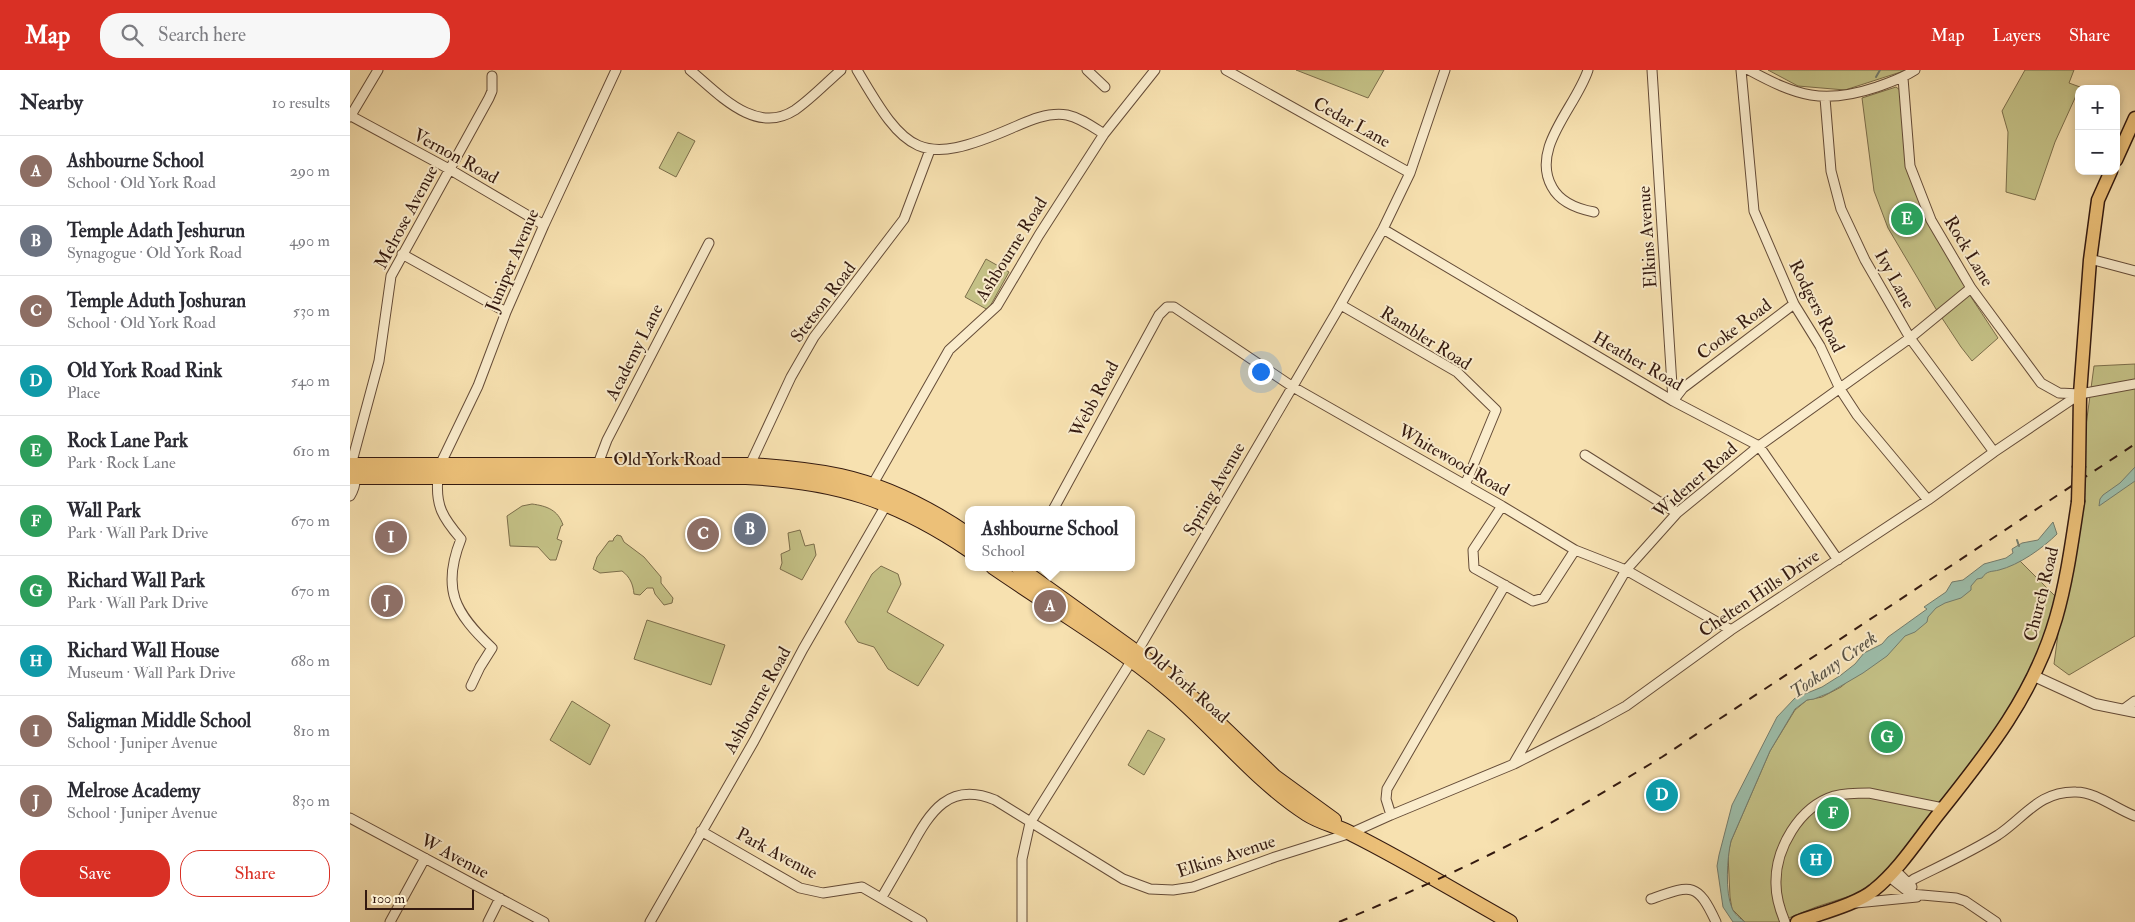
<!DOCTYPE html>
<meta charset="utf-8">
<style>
:root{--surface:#fff;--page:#f7f7f7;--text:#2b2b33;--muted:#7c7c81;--line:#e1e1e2;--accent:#d93025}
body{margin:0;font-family:"IM FELL Double Pica",serif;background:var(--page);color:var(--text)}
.controls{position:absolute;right:15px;top:15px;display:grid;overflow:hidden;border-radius:10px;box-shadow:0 2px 8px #0003}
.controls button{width:45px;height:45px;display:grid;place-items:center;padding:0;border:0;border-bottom:1px solid var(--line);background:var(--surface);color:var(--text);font:25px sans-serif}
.scale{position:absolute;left:15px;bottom:12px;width:109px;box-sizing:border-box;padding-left:5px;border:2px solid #341a10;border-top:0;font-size:14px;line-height:18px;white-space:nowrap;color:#341a10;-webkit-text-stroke:4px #faeccc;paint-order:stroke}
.you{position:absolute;left:910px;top:301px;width:18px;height:18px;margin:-12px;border:4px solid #fff;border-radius:50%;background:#1a73e8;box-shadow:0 0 0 8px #1a73e833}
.badge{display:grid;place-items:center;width:32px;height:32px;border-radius:50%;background:var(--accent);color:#fff;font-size:16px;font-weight:700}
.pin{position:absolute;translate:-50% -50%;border:2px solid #fff;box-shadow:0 1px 5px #0006}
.popup{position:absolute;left:615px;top:436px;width:170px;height:65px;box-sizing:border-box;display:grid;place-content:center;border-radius:10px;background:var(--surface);filter:drop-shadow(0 1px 4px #0005);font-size:16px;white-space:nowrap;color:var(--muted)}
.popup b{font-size:19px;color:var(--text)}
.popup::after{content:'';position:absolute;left:50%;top:100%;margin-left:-10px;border:10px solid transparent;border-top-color:var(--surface)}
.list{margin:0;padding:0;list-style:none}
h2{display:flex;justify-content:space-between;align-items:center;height:65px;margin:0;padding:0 20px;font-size:21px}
h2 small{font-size:16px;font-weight:400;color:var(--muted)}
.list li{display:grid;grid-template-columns:32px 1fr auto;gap:15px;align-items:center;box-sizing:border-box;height:70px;padding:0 20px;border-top:1px solid var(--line)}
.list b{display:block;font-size:19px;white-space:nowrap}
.list p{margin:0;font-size:16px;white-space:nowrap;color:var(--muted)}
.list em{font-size:16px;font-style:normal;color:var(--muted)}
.actions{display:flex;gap:10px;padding:15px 20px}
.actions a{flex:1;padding:11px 0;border:1px solid var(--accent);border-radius:20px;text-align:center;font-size:18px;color:var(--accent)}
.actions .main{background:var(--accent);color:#fff}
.icon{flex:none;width:28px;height:28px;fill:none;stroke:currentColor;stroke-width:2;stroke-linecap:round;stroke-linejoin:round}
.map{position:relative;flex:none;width:1785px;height:852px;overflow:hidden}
header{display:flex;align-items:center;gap:30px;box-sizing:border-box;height:70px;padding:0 25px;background:var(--accent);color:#fff}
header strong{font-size:24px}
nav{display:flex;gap:28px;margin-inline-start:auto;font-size:18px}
.search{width:350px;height:45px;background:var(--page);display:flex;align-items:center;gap:12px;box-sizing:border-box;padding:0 18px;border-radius:20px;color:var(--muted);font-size:19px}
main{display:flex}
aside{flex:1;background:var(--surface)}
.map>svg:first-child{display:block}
.green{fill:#c4c186;stroke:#7c6e4b}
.water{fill:#9dbeab;stroke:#737c6d}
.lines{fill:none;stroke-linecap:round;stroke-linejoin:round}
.stream{stroke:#737c6d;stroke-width:2}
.minor-casing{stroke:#654c38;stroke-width:11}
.tertiary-casing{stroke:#654c38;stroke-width:12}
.primary-casing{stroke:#341a10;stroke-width:15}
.trunk-casing{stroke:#341a10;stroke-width:16}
.minor{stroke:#faeccc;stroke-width:9}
.tertiary{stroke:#faeccc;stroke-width:10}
.primary{stroke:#ecc078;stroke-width:12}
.trunk{stroke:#ecc078;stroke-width:14}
.rail{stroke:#341a10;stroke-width:2;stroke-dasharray:9 9;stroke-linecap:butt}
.primary-bridge-casing{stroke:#341a10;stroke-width:15;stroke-linecap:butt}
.primary-bridge{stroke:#ecc078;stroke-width:12}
.labels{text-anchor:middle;stroke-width:4;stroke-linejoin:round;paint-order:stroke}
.street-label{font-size:18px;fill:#341a10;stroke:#faeccc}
.water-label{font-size:19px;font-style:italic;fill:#595346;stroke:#faeccc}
</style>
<header>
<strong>Map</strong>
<div class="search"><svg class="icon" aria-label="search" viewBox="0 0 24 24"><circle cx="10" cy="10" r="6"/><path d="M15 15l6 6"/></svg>Search here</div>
<nav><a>Map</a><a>Layers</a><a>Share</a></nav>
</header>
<main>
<aside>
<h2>Nearby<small>10 results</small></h2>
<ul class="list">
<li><span class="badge" style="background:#8d6e63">A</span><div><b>Ashbourne School</b><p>School · Old York Road</p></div><em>290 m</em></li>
<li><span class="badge" style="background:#6b7280">B</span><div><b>Temple Adath Jeshurun</b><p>Synagogue · Old York Road</p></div><em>490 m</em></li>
<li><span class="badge" style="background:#8d6e63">C</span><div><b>Temple Aduth Joshuran</b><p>School · Old York Road</p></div><em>530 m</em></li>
<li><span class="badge" style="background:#0f9aa8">D</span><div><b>Old York Road Rink</b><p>Place</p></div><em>540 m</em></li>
<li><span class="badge" style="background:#2e9e5b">E</span><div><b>Rock Lane Park</b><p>Park · Rock Lane</p></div><em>610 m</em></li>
<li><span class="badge" style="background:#2e9e5b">F</span><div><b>Wall Park</b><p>Park · Wall Park Drive</p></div><em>670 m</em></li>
<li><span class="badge" style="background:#2e9e5b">G</span><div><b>Richard Wall Park</b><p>Park · Wall Park Drive</p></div><em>670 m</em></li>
<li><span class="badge" style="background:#0f9aa8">H</span><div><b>Richard Wall House</b><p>Museum · Wall Park Drive</p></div><em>680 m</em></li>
<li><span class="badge" style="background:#8d6e63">I</span><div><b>Saligman Middle School</b><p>School · Juniper Avenue</p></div><em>810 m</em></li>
<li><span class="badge" style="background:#8d6e63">J</span><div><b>Melrose Academy</b><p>School · Juniper Avenue</p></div><em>830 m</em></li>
</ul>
<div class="actions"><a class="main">Save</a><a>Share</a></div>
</aside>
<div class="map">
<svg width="1785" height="852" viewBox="0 0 1785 852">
<rect width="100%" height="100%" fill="#f7e1b0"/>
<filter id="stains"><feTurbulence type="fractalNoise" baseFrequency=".004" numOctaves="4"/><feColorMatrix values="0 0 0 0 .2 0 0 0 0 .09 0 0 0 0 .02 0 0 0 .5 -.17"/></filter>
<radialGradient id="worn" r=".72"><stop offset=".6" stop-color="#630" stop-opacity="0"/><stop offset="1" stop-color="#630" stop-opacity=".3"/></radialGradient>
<path class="green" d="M946,0h88l-16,28z
M1418,0h139l-62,20 -47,-4z
M1675,0h49l-5,13 11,4 -25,55 -20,58 -29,-8 2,-60 -6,-21z
M1546,17l4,3 6,72 65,135 27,41 -26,23 -11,-14 -25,-38 -48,-81 -14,-37 -12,-93z
M328,62l17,9 -19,36 -17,-9z
M636,189l23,13 -21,38 -23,-13z
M1785,294v272l-66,39 -15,-11 40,-298z
M182,434c15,2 26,6 31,21l-2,1 -4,13 5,2 -6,19h-6l-12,-13 -28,-1 -3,-30 15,-10z
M450,460l5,16 9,-2 2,11 -14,25 -22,-11 2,-6 -1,-9 9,-4 -2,-17z
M267,465l4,1 3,6 20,15 17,20v6l12,15 -1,5 -8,2 -9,-11 -2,-6h-6l-7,7 -6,-1c-1,-10 -4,-17 -12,-23l-22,2 -7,-4 4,-12 12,-16h4l1,-3z
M1668,489l39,39 -15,49 -44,84 -109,138 -20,18 -10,6 -43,14 -37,15h-34l-13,-13 -2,-12 -2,-43 3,-13 39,-90 25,-41 12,-10 15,-3 19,-10 87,-74 62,-44z
M531,496l17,8 3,10 -14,28 57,33 -26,41 -30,-17 -14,-22 -16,-5 -13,-20 27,-48z
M297,550l78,25 -14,40 -77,-26z
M222,631l38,24 -20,40 -40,-25z
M798,660l17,9 -21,36 -16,-10z"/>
<path class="water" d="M1785,397v14l-36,25 1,-7 3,-4 17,-12z
M1703,452l4,12c-14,14 -38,31 -58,36 -7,2 -12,0 -17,8l-5,1 -6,7v4l-10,8 -16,5 -9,5 -8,9 -1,5 -12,10 -10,4 -18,20 -24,17 -34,20 -15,6 -7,1 -12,9 -25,42 -39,90c-4,17 -6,51 1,67 2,6 9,11 13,14h-12l-10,-15 -6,-41 2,-11 13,-50 45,-88 18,-19 27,-11 19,-12 14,-11 9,-11 18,-9 6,-7 39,-28 -3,-2 22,-15 6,-10 11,-2 21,-16 22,-6 7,-5 -1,-4 10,-6 16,-3z"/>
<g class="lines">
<path class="stream" d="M1526,7l4,-7
M1667,470l2,6"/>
<defs>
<path id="minor" d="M340,0c28,23 65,66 105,40 16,-11 31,-27 46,-40
M507,0c49,84 63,98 155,58 18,-8 36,-16 55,-13 14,3 26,12 37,19
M737,0l18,17
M876,0l184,103
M1238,0c-12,37 -58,78 -36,117 8,15 26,22 42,25
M1302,0l21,331
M1391,0l13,141 40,93 26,42 20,43 17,26 71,85
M1399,0c48,26 74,35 128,17 14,-5 26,-9 38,-17
M1553,8l7,88 21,54 40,68 70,95 18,10 21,1
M1475,28l6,73 10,38 24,51 45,78 84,114
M1,46l98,53 95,56
M0,47l28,-47
M1033,159l290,172 86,45 79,114
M52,184l104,58
M1740,189l45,12
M991,235l116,67 39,38 -31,75
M1323,331l10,-13 111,-84
M1235,385l92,58
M90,395l38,-79 28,-74 38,-87 72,-155
M246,399l11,-29 102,-197
M398,399l43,-92 23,-40 90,-118 26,-69
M88,407c-3,29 5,41 23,62 -20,50 -6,74 31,109l-12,19 -9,19
M520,419l79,-139 48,-44 42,-71 65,-101 51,-64
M0,426c7,-12 6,-18 1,-31l28,-104 12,-85 98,-178 3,-7v-15
M1152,436l-29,44 1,18 59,33 11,-3 31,-48
M703,440l106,-195 8,-8h7l119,80 209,119 73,44 51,20 105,60
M1774,639l11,-8
M1164,693l112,-193 51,-57 82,-67 151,-108 61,-50
M1041,745l123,-51 83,-42 29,-16 105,-76 197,-130 66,-48 86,-58 55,-10
M0,748l194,104
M351,761l99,57 23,5 39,-6 60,35
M1544,799l18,18
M1538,806l23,18 45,4 9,3 31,21
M1556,820v-5l8,-6c28,-14 57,-27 84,-44 27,-18 41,-44 78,-43 20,0 40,17 59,24
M532,827c10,-17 19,-33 29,-50 19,-35 38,-66 84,-47l128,79 27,10 23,1 20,-3 82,-30 76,-24 40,-18 -5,-16 1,-10 118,-204
M1301,829c40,-14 46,-18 65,23
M1506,833l61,-6
M40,852l35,-64
M138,852l12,-24
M300,852l104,-181 49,-92 86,-149
M672,852v-63l8,-36 107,-171 200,-341 46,-82 27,-56 35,-103
M1435,852c-5,-12 -9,-24 -9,-38 -1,-35 23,-77 58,-88 12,-3 23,-3 35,-3l74,15"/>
<path id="tertiary" d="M1684,606l61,28 40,8"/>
<path id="primary" d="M1766,90l19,-42
M1729,396l1,-72 10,-134 8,-60 13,-29
M1447,852c21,-8 61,-18 77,-32 26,-21 45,-52 66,-78 48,-60 94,-118 116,-194 11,-38 16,-77 22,-116"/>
<path id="trunk" d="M0,395h400c30,2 61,5 91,11 45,10 90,33 128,59
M0,407h396c89,4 149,23 223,73
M643,497c58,40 120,76 174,121 48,40 87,92 140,126 14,9 31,12 45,20 54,27 106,59 158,88
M668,497l153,110 104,100 59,43"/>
</defs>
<use href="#minor" class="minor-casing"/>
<use href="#tertiary" class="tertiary-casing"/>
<use href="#primary" class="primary-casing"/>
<use href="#trunk" class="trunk-casing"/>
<use href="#minor" class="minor"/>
<use href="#tertiary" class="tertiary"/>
<use href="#primary" class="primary"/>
<use href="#trunk" class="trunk"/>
<path class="rail" d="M989,852c56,-23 110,-47 164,-74 55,-27 107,-60 159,-91l473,-313"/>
<defs>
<path id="primary-bridge" d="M1728,432l1,-36"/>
</defs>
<use href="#primary-bridge" class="primary-bridge-casing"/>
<use href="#primary-bridge" class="primary-bridge"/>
</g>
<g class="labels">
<g class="street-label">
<text transform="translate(1002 52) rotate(29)" y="6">Cedar Lane</text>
<text transform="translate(106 86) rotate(29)" y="6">Vernon Road</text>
<text transform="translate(56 147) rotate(-62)" y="6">Melrose Avenue</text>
<text transform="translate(1297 167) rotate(-94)" y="6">Elkins Avenue</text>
<text transform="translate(661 179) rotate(-58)" y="6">Ashbourne Road</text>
<text transform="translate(1619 181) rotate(59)" y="6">Rock Lane</text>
<text transform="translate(162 190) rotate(-67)" y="6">Juniper Avenue</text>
<text transform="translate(1545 209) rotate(61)" y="6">Ivy Lane</text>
<text transform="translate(473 232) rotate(-53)" y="6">Stetson Road</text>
<text transform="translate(1467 236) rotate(63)" y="6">Rodgers Road</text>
<text transform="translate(1384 259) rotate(-37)" y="6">Cooke Road</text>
<text transform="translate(1076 268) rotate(32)" y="6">Rambler Road</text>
<text transform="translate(284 282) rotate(-63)" y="6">Academy Lane</text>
<text transform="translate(1288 291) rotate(30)" y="6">Heather Road</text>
<text transform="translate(744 329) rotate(-62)" y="6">Webb Road</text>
<text x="317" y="395">Old York Road</text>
<text transform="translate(1104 390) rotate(30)" y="6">Whitewood Road</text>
<text transform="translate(1345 410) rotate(-41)" y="6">Widener Road</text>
<text transform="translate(864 419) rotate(-60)" y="6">Spring Avenue</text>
<text transform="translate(1409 523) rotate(-34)" y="6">Chelten Hills Drive</text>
<text transform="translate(1691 524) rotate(-76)" y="6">Church Road</text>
<text transform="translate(836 614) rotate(41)" y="6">Old York Road</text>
<text transform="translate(407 630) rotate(-61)" y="6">Ashbourne Road</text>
<text transform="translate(427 783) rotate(28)" y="6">Park Avenue</text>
<text transform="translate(105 786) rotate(28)" y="6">W Avenue</text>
<text transform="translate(876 786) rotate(-18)" y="6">Elkins Avenue</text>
</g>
<g class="water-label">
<text transform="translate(1483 594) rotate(-35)" y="7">Tookany Creek</text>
</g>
</g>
<rect width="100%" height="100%" filter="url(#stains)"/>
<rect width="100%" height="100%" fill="url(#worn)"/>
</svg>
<div class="controls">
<button>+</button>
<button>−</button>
</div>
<div class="scale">100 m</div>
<div class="you"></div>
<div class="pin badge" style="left:700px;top:536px;background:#8d6e63">A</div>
<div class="popup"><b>Ashbourne School</b>School</div>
<div class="pin badge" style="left:400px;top:459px;background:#6b7280">B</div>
<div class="pin badge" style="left:353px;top:464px;background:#8d6e63">C</div>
<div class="pin badge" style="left:1312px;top:725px;background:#0f9aa8">D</div>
<div class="pin badge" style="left:1557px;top:149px;background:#2e9e5b">E</div>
<div class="pin badge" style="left:1483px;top:743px;background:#2e9e5b">F</div>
<div class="pin badge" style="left:1537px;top:667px;background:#2e9e5b">G</div>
<div class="pin badge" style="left:1466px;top:790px;background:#0f9aa8">H</div>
<div class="pin badge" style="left:41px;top:467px;background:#8d6e63">I</div>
<div class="pin badge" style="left:37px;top:531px;background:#8d6e63">J</div>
</div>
</main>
